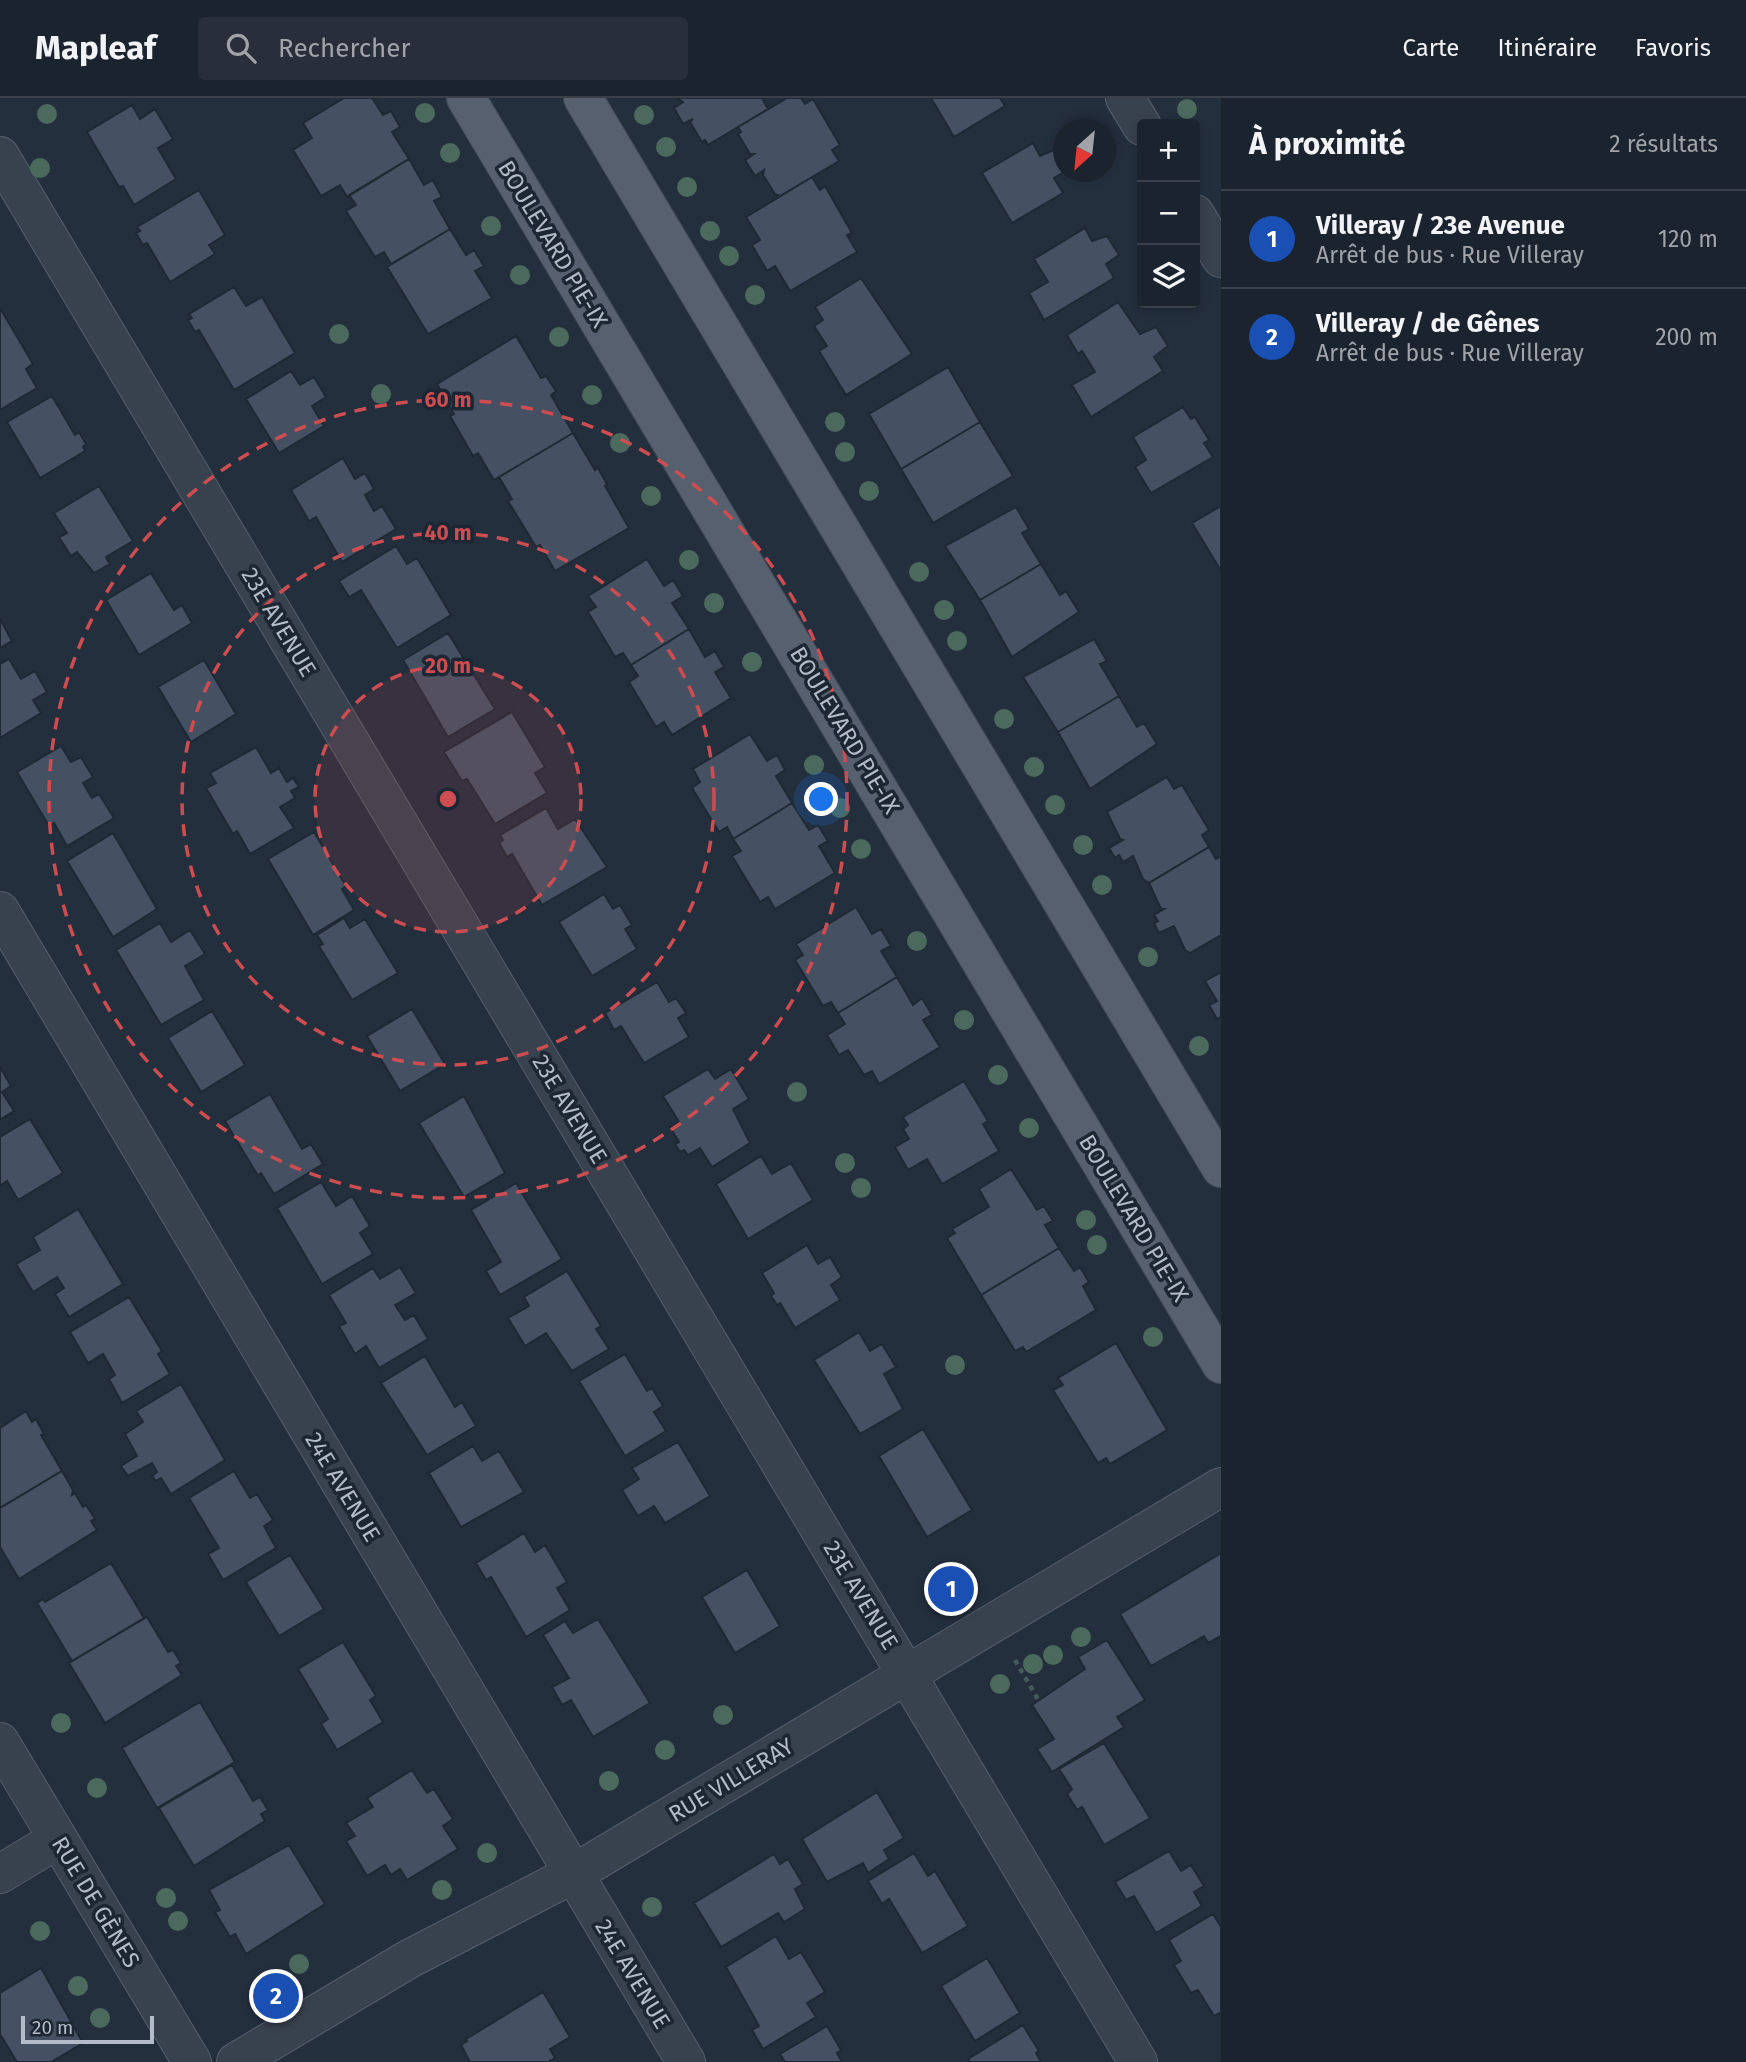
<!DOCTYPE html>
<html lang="fr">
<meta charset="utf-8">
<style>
:root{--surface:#1b232e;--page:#282f3a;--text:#f1f3f6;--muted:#a0a4aa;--line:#39404a;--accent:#8ab4f8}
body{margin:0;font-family:"Fira Sans",sans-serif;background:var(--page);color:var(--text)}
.controls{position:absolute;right:21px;top:21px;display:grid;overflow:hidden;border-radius:7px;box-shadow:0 4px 10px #0003}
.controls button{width:63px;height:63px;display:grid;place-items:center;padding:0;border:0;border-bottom:2px solid var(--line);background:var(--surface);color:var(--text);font:35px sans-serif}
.compass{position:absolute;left:1053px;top:21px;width:63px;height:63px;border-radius:50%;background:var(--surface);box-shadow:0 4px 10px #0003;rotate:207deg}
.scale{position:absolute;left:21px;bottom:18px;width:133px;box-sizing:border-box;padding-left:7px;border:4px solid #b4bcc9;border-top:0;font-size:19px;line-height:24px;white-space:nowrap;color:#b4bcc9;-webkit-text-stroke:5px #1d2633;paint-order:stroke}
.you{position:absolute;left:822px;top:702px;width:24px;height:24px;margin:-18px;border:5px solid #fff;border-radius:50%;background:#1a73e8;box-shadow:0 0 0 10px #1a73e833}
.badge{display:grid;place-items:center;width:46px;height:46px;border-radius:50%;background:var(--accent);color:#fff;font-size:23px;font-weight:700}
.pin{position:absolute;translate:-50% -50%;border:4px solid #fff;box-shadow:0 2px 7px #0006}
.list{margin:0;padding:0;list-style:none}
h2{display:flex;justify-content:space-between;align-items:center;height:91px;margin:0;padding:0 28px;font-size:30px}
h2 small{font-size:23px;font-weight:400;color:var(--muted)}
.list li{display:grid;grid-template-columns:46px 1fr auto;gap:21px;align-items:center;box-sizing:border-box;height:98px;padding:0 28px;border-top:2px solid var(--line)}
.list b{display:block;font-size:26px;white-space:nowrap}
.list p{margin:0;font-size:23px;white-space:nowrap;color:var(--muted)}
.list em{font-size:23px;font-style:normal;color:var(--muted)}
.icon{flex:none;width:38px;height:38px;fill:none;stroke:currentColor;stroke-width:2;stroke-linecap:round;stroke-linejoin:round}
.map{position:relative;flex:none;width:1221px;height:1964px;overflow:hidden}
header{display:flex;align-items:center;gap:42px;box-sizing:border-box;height:98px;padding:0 35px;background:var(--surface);border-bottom:2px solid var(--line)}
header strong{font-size:33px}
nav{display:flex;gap:38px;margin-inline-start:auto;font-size:24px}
.search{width:490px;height:63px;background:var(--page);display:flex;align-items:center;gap:18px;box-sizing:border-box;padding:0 24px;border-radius:7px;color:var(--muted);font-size:26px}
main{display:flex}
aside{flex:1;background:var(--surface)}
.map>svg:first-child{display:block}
.building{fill:#455162;stroke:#1f2835;stroke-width:2}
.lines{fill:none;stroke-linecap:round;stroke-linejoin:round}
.minor-casing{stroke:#565f6c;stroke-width:40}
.primary-casing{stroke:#414a57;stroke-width:40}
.path{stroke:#44595c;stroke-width:4.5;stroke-dasharray:5 5;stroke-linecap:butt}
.minor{stroke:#38414e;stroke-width:38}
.primary{stroke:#56606e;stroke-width:38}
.tree{fill:#4b6a5d}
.ring{fill:none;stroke:#ce4d50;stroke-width:3.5;stroke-dasharray:12 9}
.labels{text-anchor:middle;stroke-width:7;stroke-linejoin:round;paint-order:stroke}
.street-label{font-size:23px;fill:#b4bcc9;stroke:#1d2633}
.centre{fill:#ce4d50;stroke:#1d2633;stroke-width:3.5}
.ring-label{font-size:21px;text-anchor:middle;font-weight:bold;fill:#ce4d50;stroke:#1d2633;stroke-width:7;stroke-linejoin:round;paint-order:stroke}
</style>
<header>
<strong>Mapleaf</strong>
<div class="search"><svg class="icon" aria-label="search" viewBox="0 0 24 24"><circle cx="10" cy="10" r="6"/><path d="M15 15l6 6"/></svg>Rechercher</div>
<nav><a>Carte</a><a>Itinéraire</a><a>Favoris</a></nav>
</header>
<main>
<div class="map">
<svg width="1221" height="1964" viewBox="0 0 1221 1964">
<rect width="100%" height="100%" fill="#242f3e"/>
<path class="building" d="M344,0h28l11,17 8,-4 9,16 -8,5 17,27 -62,38 -7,-12 -19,11 -28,-46 19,-12 -9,-15z
M676,0h86l6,11 -60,36 -3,-5 -3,2 -12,-20 3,-3 -10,5 -9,-16 9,-6z
M787,0h14l4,6 8,-5 27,46 -8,5 7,11 -59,35 -5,-2 -12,-19 1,-5 -9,6 -10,-16 9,-6h-4l-12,-20 3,-2 -3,-5z
M931,0h69l5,8 -51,31z
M132,7l8,14 15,-10 18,30 -15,9 18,31 -42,26 -11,-19 -4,1 -32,-55z
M1033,45l7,13 16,-7 8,13v10l-10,6 9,15 -51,30 -30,-50z
M409,61l15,26 9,-5 9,17 -8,4 16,28 -59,35 -7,-12 -9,5 -29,-46 10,-6 -7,-10z
M812,79l8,13 5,-4 27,47 -5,2 10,17 -67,39 -15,-25 -8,5 -15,-26 8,-5 -14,-23z
M199,92l26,45 -16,10 6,9 -45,28 -23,-39 -4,2 -7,-12 4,-2 -3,-4z
M1085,130l7,13 15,-5 12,19 -13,9 8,14 -70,42 -15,-27 19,-11 -14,-23z
M450,131l16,26 8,-5 10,16 -9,5 17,27 -64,36 -41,-67z
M861,180l51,76 -66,41 -27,-44 8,-5 -13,-20 9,-6 -8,-13z
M234,189l12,19 16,-9 33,56 -61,37 -35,-60 -4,2 -7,-12 4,-2 -3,-4z
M1118,204l22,32 16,-7 12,19 -14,11 9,14 -72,46 -19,-32 23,-13 -13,-21 -4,3 -11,-19z
M0,210l33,56 -7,5 11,19 -37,22z
M516,238l25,42 5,-2 10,15 -5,4 22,38 -79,47 -16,-27 -5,3 -23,-40 4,-2 -17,-30z
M948,269l32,55 -79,47 -32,-55z
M291,273l9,14 14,-8 12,20 -14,9 12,20 -45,27 -33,-54z
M52,298l23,39 4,-3 7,12 -3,3 2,4 -45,27 -33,-56z
M1183,309l8,12 4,-2 14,23 -5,3 9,14 -62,36 -16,-26 11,-7 -13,-23z
M980,324l33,54 -80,47 -32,-54z
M573,335l22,37 3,-2 9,16 -2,2 24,42 -74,43 -15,-26 -4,2 -28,-46 4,-2 -13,-22z
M343,360l12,21 10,-6 9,16 -9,6 9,16 8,-5 14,23 -54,33 -26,-45 -7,4 -18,-31z
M99,388l34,55 -27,16 4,7 -16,9 -17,-21 -6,4 -12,-19 8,-4 -13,-20z
M1221,408v65l-29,-48z
M1016,409l13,22 -7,4 19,31 -61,36 -35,-54z
M396,448l11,18 10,-6 34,57 -54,33 -36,-58 -12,7 -10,-16z
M647,461l17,27 9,-6 10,16 -11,7 17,26 -58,36 -8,-12 -8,4 -27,-45 8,-5 -8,-11z
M1041,466l19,31 6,-4 13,21 -67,45 -32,-57z
M151,475l23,37 8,-5 10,18 -53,32 -33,-55z
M0,521l12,22 -12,7z
M689,531l16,28 10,-6 9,16 -9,5 16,26 -59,37 -8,-13 -8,5 -27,-45 9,-6 -7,-11z
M448,535l47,76 -47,28 -45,-77z
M1094,541l13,22 -7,3 19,32 -61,36 -35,-55z
M9,561l12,20 14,-8 12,21 -14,8 8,13 -41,25v-74z
M204,562l32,54 -45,28 -33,-55z
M1119,598l18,31 7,-4 13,21 -67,45 -32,-57z
M512,614l33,55 -10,6 12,20 -52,31 -28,-45 -5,2 -18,-29z
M750,636l17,27 10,-6 8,15 -9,6 16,27 -59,36 -6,-12 -8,5 -27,-44 8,-6 -7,-13z
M61,648l10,16 10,-5 12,20 -10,6 9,15 7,-4 15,24 -47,28 -13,-23 -5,3 -32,-54z
M256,649l15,26 8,-5 8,14 6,-4 6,9 -8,4 4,7 -15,9 14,21 -44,26 -13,-23 -4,3 -27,-46 10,-5 -6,-10z
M1167,679l7,12 8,-4 27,45 -7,5 7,12 -60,36 -6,-4 -10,-23 -10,6 -4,-7 -4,3 -6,-10 14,-8 -3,-1 -13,-27z
M792,705l17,27 9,-5 10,16 -9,5 16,27 -60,36 -7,-12 -8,5 -28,-46 9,-5 -8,-12z
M546,710l12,21 17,-10 32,48 -65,38 -30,-51 -5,3 -8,-14 4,-3 -3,-5z
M314,734l32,54 -4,3 12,21 -41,25 -45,-76z
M113,735l44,76 -44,28 -46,-76z
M1209,749l7,12 5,-3v79l-31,18 -5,-3 -11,-24 -15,7 -5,-10 4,-2 -4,-6 10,-6h-3l-12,-26z
M604,796l9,15 7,-4 12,20 -7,4 12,20 -45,27 -33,-54z
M856,809l16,27 9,-5 10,17 -10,5 16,26 -59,36 -7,-11 -8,4 -28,-46 8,-5 -7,-11z
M344,820l6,10 15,-9 33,54 -46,27 -33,-54 4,-2 -6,-9z
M160,825l11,19 19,-12 15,24 -20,12 19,34 -43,25 -45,-75z
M1221,874v45l-4,2 -8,-14 8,-4 -12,-20z
M897,879l16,28 9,-7 10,17 -9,5 17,27 -61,37 -7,-13 -8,4 -16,-25 -9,5 -12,-20 18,-11 -7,-11z
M657,884l12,20 7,-4 10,15 -8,5 11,19 -45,26 -23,-37 -7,4 -9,-17z
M412,911l33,55 -45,27 -33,-55z
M212,913l33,54 -44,27 -33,-54z
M0,969l11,19 -9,6 12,19 -14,9z
M708,971l7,10 16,-10 18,30 -16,10 17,34 -38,24 -12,-19 -12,7 -4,-5 -4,2 -5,-8 4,-2 -9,-15 9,-5 -16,-26z
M964,983l24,40 -5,3 16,27 -57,33 -15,-25 -19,11 -13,-23 14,-8 -6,-10 5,-4 -5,-8z
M270,996l32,55 9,-5 12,20 -49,30 -13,-21 -3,3 -33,-55z
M464,998l41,77 -41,24 -45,-74z
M30,1021l33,54 -45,27 -11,-19 -7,5v-49z
M761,1058l11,18 19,-11 22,37 -65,39 -32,-55z
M1011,1071l26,41 7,-4 9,15 -8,4 14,23 -78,47 -34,-57 8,-5 -3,-4 37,-22 -10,-18z
M321,1084l15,24 16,-10 18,30 -10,7 13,21 -51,30 -45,-76z
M516,1085l46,76 -62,36 -14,-24 15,-9 -30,-52z
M78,1111l45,75 -54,33 -14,-23 9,-6 -7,-11 -24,15 -17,-28 24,-14 -7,-13z
M807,1147l11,19 12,-7 12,20 -11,8 9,15 -45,28 -15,-25 -3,2 -6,-9 3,-3 -12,-20z
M1059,1150l15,23 6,-4 9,15 -6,4 13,24 -70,42 -3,-5 -8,4 -34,-56z
M400,1169l16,26 -21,12 10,15 9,-5 14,24 -49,29 -13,-22 -11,8 -16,-28 7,-3 -17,-28 44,-27 7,11z
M567,1173l34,55 -5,3 13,20 -37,22 -26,-38 -21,13 -17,-28 21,-12 -5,-9z
M129,1199l33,54 -4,3 12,20 -48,29 -13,-24 6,-4 -12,-21 -15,9 -18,-31z
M859,1234l11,19 12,-7 14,23 -12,7 19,35 -43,25 -46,-74z
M1116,1245l51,87 -57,34 -4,-6 -8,5 -45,-73 10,-5 -5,-7z
M625,1256l22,37 5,-3 11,18 -9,6 12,19 -41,25 -46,-75z
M425,1258l30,51 7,-5 14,24 -49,29 -46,-72z
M181,1286l44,76 -54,34 -10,-16 -5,3 -4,-5 5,-4 -5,-9 -24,13 -7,-10 16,-10 -12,-22 18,-12 -7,-11z
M26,1313l6,11 4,-3 8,15 -3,1 21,36 -62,37v-80z
M923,1331l49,81 -45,27 -48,-81z
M678,1344l32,54 -45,27 -11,-17 -16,10 -16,-26 17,-11 -7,-11z
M473,1348l9,15 17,-10 25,41 -63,35 -32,-54z
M62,1373l11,19 -1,5 3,-2 8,14 3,-2 9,14 -4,2 6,9 -78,49 -19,-32v-39z
M234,1373l16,27 7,-4 16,26 -9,6 12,22 -53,32 -15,-26 11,-6 -30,-50z
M524,1435l11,19 10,-7 22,37 -10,6 13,22 -44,27 -35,-60 -5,3 -10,-17z
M1221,1455v83l-13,7 -4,-7 -53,30 -31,-52z
M290,1457l34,54 -45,27 -33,-54z
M111,1465l33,55 -72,43 -35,-58 6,-4 2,3z
M747,1472l33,56 -45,27 -33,-56z
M147,1519l21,35 5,-2 8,13 -5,3 6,9 -77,48 -36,-60z
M598,1521l52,84 -57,34 -22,-37 -9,5 -10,-18 17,-9 -26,-43 22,-14 8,12z
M1107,1542l38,60 -28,17 7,10 -72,45 -15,-23 17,-10 -22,-34 53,-36 -7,-12z
M343,1544l33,54 -6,4 13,22 -46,28 -16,-26 7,-5 -30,-50z
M200,1604l35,60 -78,46 -35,-60z
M1104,1645l46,75 -46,27 -22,-38 -5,3 -10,-16 5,-5 -13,-20z
M232,1667l21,36 7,-4 8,13 -7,4 4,7 -71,45 -35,-58z
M412,1672l15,23 7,-4 19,30 -10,7 15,23 -51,31 -7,-11 -9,6 -6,-10 -18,11 -21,-35 9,-5 -9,-13 27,-16 -6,-9z
M877,1694l27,46 -20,12 5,9 -21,14 -5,-10 -36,19 -25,-43z
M289,1747l36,59 -79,50 -11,-20 -5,3 -15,-25 5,-2 -11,-20z
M1169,1753l12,20 10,-6 13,21 -10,6 8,14 -46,27 -22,-37 -8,4 -11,-18z
M914,1755l14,23 7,-5 33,55 -46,27 -33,-54 -7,5 -14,-23z
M774,1756l6,10 8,-5 15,25 -8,5 10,20 -21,13 -6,-9 -57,34 -27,-44z
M1213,1816l8,13v85l-7,4 -16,-26 -7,3 -17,-28 7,-4 -12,-21z
M776,1838l13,23 12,-7 24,40 -18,11 9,14 -53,32 -11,-19 7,-4 -33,-59z
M987,1860l33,55 -45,28 -34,-55z
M41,1870l42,75 -32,19h-34l-17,-28v-41z
M543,1894l27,45 -20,12 5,9 -7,4h-78l-9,-17 6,-4 -1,-2z
M1023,1927l16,26 -3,2 5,9h-71l-2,-3z
M827,1928l14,24 -4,3 5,9h-57l-5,-8z"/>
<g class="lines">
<defs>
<path id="minor" d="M1125,0l17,28
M0,58l1138,1906
M1195,116l26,44
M0,813l686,1151
M0,1644l192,320
M0,1776l58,-35
M236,1964l173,-103 164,-85 648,-387"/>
<path id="primary" d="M466,0l755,1266
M583,0l638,1070"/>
</defs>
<use href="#minor" class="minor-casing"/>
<use href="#primary" class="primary-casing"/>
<path class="path" d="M1015,1562l24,41"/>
<use href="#minor" class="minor"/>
<use href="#primary" class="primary"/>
</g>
<g class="tree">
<circle cx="1187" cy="11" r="10"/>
<circle cx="425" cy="15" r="10"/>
<circle cx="47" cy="16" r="10"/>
<circle cx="644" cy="17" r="10"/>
<circle cx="666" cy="49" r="10"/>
<circle cx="450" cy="55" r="10"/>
<circle cx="40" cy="70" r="10"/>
<circle cx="687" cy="89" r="10"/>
<circle cx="491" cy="128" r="10"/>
<circle cx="710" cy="133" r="10"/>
<circle cx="729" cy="158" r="10"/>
<circle cx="520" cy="177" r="10"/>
<circle cx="755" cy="197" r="10"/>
<circle cx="339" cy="236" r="10"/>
<circle cx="559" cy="239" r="10"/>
<circle cx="381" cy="296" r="10"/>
<circle cx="592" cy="297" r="10"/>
<circle cx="835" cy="324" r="10"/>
<circle cx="620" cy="345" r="10"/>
<circle cx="845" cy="354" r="10"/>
<circle cx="869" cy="393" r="10"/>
<circle cx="651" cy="398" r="10"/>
<circle cx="689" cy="462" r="10"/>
<circle cx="919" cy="474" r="10"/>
<circle cx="714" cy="505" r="10"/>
<circle cx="944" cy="512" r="10"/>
<circle cx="957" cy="543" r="10"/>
<circle cx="752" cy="564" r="10"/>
<circle cx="1004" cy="621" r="10"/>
<circle cx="814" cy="667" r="10"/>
<circle cx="1034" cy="669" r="10"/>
<circle cx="1055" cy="707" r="10"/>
<circle cx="840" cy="710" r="10"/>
<circle cx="1083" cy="747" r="10"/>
<circle cx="861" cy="751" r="10"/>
<circle cx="1102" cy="787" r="10"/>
<circle cx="917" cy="843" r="10"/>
<circle cx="1148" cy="859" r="10"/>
<circle cx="964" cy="922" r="10"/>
<circle cx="1199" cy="948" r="10"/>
<circle cx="998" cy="977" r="10"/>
<circle cx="797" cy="994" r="10"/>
<circle cx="1029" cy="1030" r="10"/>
<circle cx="845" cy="1065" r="10"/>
<circle cx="861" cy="1090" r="10"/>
<circle cx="1086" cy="1122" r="10"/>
<circle cx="1097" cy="1147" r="10"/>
<circle cx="1153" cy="1239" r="10"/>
<circle cx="955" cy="1267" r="10"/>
<circle cx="1081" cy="1539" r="10"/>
<circle cx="1053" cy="1557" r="10"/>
<circle cx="1033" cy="1566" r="10"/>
<circle cx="1000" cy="1586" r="10"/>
<circle cx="723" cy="1617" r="10"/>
<circle cx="61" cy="1625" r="10"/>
<circle cx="665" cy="1652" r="10"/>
<circle cx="609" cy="1683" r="10"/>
<circle cx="97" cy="1690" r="10"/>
<circle cx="487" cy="1755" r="10"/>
<circle cx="442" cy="1792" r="10"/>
<circle cx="166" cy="1800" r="10"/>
<circle cx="652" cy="1809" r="10"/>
<circle cx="178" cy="1823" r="10"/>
<circle cx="40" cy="1833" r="10"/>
<circle cx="299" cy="1866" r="10"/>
<circle cx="78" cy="1888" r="10"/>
<circle cx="100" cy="1920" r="10"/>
</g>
<circle cx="448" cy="701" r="133" fill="#ce4d50" fill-opacity=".12"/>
<g class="ring">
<circle cx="448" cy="701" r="133"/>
<circle cx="448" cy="701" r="266"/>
<circle cx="448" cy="701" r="399"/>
</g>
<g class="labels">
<g class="street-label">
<text transform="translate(553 146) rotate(59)" y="8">BOULEVARD PIE-IX</text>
<text transform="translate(279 524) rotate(59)" y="8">23E AVENUE</text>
<text transform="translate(845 632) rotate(59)" y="8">BOULEVARD PIE-IX</text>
<text transform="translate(570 1011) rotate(59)" y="8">23E AVENUE</text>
<text transform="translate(1134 1120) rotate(59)" y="8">BOULEVARD PIE-IX</text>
<text transform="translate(343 1389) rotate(59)" y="8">24E AVENUE</text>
<text transform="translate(861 1497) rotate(59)" y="8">23E AVENUE</text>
<text transform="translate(731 1682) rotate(-31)" y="8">RUE VILLERAY</text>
<text transform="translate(96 1804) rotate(59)" y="8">RUE DE GÈNES</text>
<text transform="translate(633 1876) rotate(59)" y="8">24E AVENUE</text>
</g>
</g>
<circle cx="448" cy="701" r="10" class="centre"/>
<g class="ring-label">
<text x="448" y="309">60 m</text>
<text x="448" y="442">40 m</text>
<text x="448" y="575">20 m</text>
</g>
</svg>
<div class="controls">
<button>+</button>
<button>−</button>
<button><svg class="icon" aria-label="layers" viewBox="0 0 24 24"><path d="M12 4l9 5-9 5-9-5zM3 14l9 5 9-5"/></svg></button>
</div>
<svg class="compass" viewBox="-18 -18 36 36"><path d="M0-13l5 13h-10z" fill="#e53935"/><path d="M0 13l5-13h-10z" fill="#a0a4aa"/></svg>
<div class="scale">20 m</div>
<div class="you"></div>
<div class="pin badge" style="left:951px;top:1491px;background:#1a4fb4">1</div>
<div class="pin badge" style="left:276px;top:1898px;background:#1a4fb4">2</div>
</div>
<aside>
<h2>À proximité<small>2 résultats</small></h2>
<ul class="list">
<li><span class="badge" style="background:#1a4fb4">1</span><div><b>Villeray / 23e Avenue</b><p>Arrêt de bus · Rue Villeray</p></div><em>120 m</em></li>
<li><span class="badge" style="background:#1a4fb4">2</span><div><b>Villeray / de Gênes</b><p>Arrêt de bus · Rue Villeray</p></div><em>200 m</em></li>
</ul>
</aside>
</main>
